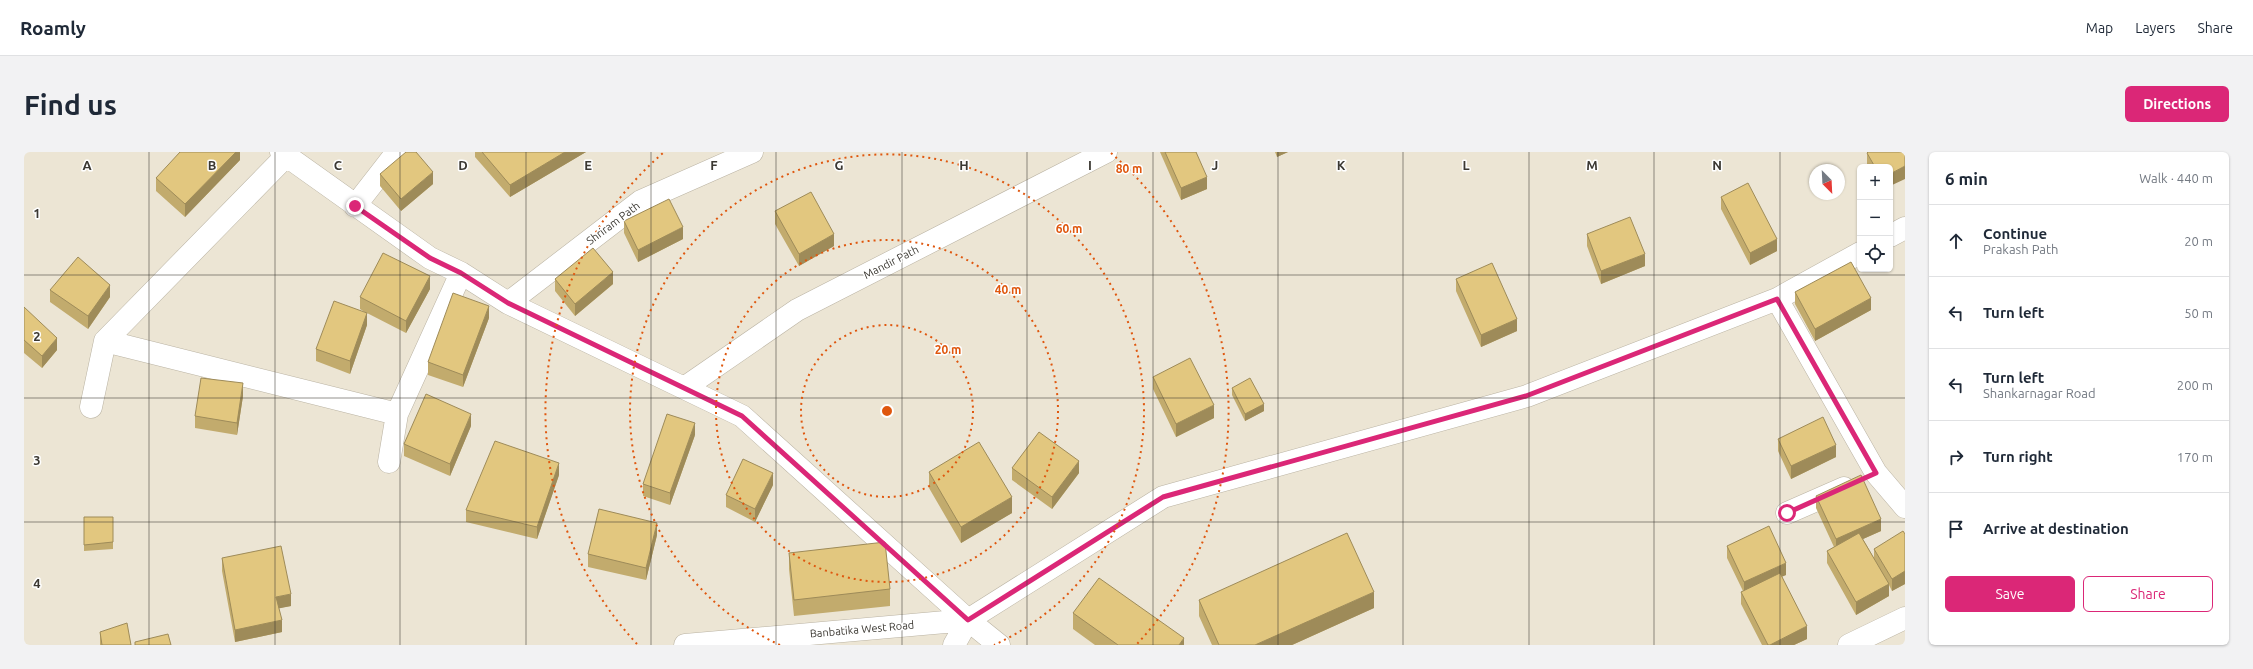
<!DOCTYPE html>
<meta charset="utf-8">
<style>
:root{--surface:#fff;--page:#f2f2f3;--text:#1f2937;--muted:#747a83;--line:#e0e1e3;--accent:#db2777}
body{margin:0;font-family:Ubuntu,sans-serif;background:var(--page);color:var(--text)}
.controls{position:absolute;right:12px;top:12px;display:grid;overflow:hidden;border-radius:6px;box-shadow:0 1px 3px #0004}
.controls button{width:36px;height:36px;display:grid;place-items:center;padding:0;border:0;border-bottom:1px solid var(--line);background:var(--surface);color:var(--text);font:20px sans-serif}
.compass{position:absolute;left:1785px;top:12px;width:36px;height:36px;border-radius:50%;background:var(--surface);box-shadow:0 1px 3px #0004;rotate:156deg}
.stop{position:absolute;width:12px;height:12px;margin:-9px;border:3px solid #db2777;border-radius:50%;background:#fff}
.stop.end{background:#db2777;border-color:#fff;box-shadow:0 1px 4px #0008}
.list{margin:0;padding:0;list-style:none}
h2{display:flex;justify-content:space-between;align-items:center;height:52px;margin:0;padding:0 16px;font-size:17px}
h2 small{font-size:13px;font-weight:400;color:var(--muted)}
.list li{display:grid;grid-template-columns:26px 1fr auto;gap:12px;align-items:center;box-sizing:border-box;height:72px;padding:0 16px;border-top:1px solid var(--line)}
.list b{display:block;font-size:15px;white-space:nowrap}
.list p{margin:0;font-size:13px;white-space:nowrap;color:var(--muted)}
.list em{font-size:13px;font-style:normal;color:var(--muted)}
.actions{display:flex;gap:8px;padding:12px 16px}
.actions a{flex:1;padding:9px 0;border:1px solid var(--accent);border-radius:6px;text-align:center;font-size:14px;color:var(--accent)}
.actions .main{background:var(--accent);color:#fff}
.icon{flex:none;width:22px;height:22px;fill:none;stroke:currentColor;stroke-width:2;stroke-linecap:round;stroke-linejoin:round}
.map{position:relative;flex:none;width:1881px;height:493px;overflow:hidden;border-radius:6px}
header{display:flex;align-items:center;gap:24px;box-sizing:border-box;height:56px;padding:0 20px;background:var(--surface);border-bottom:1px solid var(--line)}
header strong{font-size:19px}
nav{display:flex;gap:22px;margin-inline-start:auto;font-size:14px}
.intro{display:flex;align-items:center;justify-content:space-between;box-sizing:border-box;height:96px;padding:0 24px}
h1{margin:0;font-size:28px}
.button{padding:10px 18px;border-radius:6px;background:var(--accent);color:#fff;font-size:14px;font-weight:700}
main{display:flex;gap:24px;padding:0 24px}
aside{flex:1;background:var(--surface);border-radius:6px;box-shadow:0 1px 3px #0004}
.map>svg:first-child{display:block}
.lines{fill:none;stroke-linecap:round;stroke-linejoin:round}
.minor-casing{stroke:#bab3a3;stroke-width:23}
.minor{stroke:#fff;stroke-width:22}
.wall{fill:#c2ab6d}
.shaded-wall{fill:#9e8b59}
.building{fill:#e2c77f;stroke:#9e8b59}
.route{stroke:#db2777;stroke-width:5}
.grid{fill:none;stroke:#3b3832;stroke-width:1;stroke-opacity:0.55}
.ring{fill:none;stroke:#df570e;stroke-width:2;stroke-dasharray:2 4}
.labels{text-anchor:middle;stroke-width:3;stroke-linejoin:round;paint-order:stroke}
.street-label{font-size:11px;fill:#3b3832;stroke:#fff}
.grid-label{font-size:13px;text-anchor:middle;font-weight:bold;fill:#3b3832;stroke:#fff;stroke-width:3;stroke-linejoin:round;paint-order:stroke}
.centre{fill:#df570e;stroke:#fff;stroke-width:2}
.ring-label{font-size:12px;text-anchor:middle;font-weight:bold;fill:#df570e;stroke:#fff;stroke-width:3;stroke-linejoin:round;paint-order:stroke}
</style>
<header>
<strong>Roamly</strong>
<nav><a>Map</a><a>Layers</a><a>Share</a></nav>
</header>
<div class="intro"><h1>Find us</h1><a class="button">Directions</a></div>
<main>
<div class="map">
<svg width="1881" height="493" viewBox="0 0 1881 493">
<rect width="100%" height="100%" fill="#ece5d4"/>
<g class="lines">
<defs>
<path id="minor" d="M257,0l149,106 31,15 47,30 234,113 226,204 31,25
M331,54l42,-54
M1866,84l15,-8
M1753,147l99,174 29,34
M484,151l133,-102 111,-49
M81,189l292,73
M660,236l113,-78 309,-158
M67,255l14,-66 181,-185
M365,310l8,-48 64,-141
M1763,361l57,-25
M661,493l283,-25 195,-123 364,-101 250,-97 83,-46
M930,493l14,-25
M1825,493l56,-27"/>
</defs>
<use href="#minor" class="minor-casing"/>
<use href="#minor" class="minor"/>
</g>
<path class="wall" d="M216,0v8l-55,57 -29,-26v-13z
M451,0h111l-76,45 -35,-40z
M1136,0h36l11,37 -26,11z
M1251,0h13l-11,5z
M1843,1l23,14h-22l-1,-2z
M356,22l53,10 -32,27 -21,-25z
M1697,45l56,54 -27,14 -29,-56z
M751,59l59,35 -35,20 -24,-42z
M600,69l59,18 -45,23 -14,-29z
M1563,82l58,32 -44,18 -14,-38z
M531,127l58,5 -38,32 -20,-25z
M1432,127l61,52 -36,16 -25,-56z
M406,137l-24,44 -39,-20v12l-17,49 -34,-13v-12l50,-36 -6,-4v-12z
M26,138l60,7 -22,32 -38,-27z
M1771,140l76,18 -56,31 -20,-37z
M0,155l33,43 -15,18 -18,-15z
M465,166l-26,69 -35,-12v-13z
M1129,225l61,41 -38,19 -23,-48z
M1208,236l32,23 -19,10 -13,-26z
M219,244l-6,39 -42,-7v-12z
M447,274l-21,50 -46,-20v-12z
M671,283l-25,70 -27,-9v-12z
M1754,287l58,18 -45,22 -13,-28z
M988,316l67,5 -27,36 -40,-29z
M905,320l83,41 -51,30 -32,-55z
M535,323l-22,64 -71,-17v-12z
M749,333l-18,37 -29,-15v-12z
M1792,344l65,35 -18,8 11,19v-9l31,-15v50l-13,7 -3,-6v11l-33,19 -29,-52v-12l7,-4 -18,-39z
M60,365h29v32l-29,2z
M633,383l-11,45 -58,-13v-13z
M1703,394l59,29 -4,1 25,63 -13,6h-32l-21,-41v-12l2,-1 -16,-33z
M765,401l101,36v17l-96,10 -5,-47z
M198,406l69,48 -12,2 3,24 -47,10 -13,-71z
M1175,448l175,8 -82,37h-80l-13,-29z
M1049,461l111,32h-89l-22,-16z
M76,480l31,13h-31z"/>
<path class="shaded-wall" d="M212,0h4v8l-55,57v-13z
M541,0h21l-76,45v-12z
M1253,0h11l-11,5z
M1881,14v13l-15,7v-12z
M409,20v12l-32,27v-12z
M1183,25v12l-26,11v-12z
M659,75v12l-45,23v-12z
M810,82v12l-35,20v-12z
M1753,87v12l-27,14v-12z
M1621,102v12l-44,18v-13z
M589,120v12l-38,32v-12z
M406,124v13l-24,44v-12z
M86,133v12l-22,32v-13z
M1847,146v12l-56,31v-12z
M465,154v12l-26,69v-12z
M343,161v12l-17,49v-13z
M1493,167v12l-36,16v-12z
M33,186v12l-15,18v-12z
M219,231v13l-6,39v-12z
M1240,252v7l-19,10v-7z
M1190,253v13l-38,19v-13z
M447,262v12l-21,50v-12z
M671,271v12l-25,70v-12z
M1812,293v12l-45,22v-13z
M1055,309v12l-27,36v-12z
M535,311v12l-22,64v-12z
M749,321v12l-18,37v-13z
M988,345v16l-51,30v-16z
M1857,367v12l-45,20v-12z
M633,371v12l-11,45v-12z
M1762,411v12l-42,19v-12z
M1881,419v13l-13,7v-12z
M1865,432v12l-33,19v-13z
M1350,440v16l-82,37h-37z
M267,442v12l-15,3v-12z
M258,468v12l-47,10v-12z
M1783,474v13l-13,6h-24z
M1160,486v7h-5z"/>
<path class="building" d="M156,0h56l-51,52 -29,-26z
M382,0h10l17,20 -32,27 -21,-25z
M458,0h83l-55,33z
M1141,0h31l11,25 -26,11z
M1844,0h37v14l-15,8v-7h-15l-8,-14z
M1724,31l29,56 -27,14 -29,-56z
M787,40l23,42 -35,20 -24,-43z
M645,47l14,28 -45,23 -14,-29z
M1606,65l15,37 -44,17 -14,-37z
M569,96l20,24 -38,32 -20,-25z
M359,101l47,23 -24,45 -46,-24z
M54,105l32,28 -22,31 -38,-26z
M1827,110l20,36 -56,31 -20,-37z
M1468,111l25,56 -36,16 -25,-56z
M429,141l36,13 -26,69 -35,-13z
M310,149l33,12 -17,48 -34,-12z
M0,155l33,31 -15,18 -18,-16z
M1166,206l24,47 -38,19 -23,-47z
M177,226l42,5 -6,40 -42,-7z
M1226,226l14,26 -19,10 -13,-26z
M402,242l45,20 -21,50 -46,-20z
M643,262l28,9 -25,70 -27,-9z
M1799,265l13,28 -45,21 -13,-27z
M1015,280l40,29 -27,36 -40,-29z
M471,289l64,22 -22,64 -71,-17z
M955,290l33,55 -51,30 -32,-55z
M719,307l30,14 -18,36 -29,-14z
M1837,323l20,44 -45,20 -20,-43z
M575,357l58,14 -11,45 -58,-14z
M60,365h29v25l-29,3z
M1745,374l17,37 -42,19 -17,-36z
M1879,379l2,3v37l-13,8 -18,-30z
M1323,381l27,59 -119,53h-36l-20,-45z
M1835,381l30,51 -33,18 -29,-51z
M861,390l5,47 -96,11 -5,-47z
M257,394l10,48 -15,3 6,23 -47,10 -13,-72z
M1756,421l27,53 -37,19h-2l-27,-53z
M1075,426l85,60 -5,7h-61l-45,-32z
M103,471l4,22h-29l-2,-13z
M144,482l3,11h-36v-3z"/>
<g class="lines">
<path class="route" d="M331,54l75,52 31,15 47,30 234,113 226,204 195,-123 363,-101 251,-97 99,174 -89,40"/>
</g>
<path class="grid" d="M125,0v493M251,0v493M376,0v493M502,0v493M627,0v493M752,0v493M878,0v493M1003,0v493M1129,0v493M1254,0v493M1379,0v493M1505,0v493M1630,0v493M1756,0v493M0,123h1881M0,246h1881M0,370h1881"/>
<g class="ring">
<circle cx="863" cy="259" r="86"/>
<circle cx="863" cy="259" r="171"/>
<path d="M756 493A257 257 0 1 1 970 493"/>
<path d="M613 492A342 342 0 0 1 639 1M1087 1A342 342 0 0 1 1113 492"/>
</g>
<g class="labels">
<g class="street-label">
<text transform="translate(589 71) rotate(-37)" y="4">Shriram Path</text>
<text transform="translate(867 110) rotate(-27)" y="4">Mandir Path</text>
<text transform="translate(838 477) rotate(-5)" y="4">Banbatika West Road</text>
</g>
</g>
<g class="grid-label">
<text x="63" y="18">A</text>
<text x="188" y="18">B</text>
<text x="314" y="18">C</text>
<text x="439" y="18">D</text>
<text x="564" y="18">E</text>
<text x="690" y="18">F</text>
<text x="815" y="18">G</text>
<text x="940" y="18">H</text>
<text x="1066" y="18">I</text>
<text x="1191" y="18">J</text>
<text x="1317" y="18">K</text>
<text x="1442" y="18">L</text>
<text x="1568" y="18">M</text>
<text x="1693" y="18">N</text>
<text x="13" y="66">1</text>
<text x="13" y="189">2</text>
<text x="13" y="313">3</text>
<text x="13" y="436">4</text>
</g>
<circle cx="863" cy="259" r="6" class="centre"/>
<g class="ring-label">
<text x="1105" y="21">80 m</text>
<text x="1045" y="81">60 m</text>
<text x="984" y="142">40 m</text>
<text x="924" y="202">20 m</text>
</g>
</svg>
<div class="controls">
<button>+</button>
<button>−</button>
<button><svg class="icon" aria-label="locate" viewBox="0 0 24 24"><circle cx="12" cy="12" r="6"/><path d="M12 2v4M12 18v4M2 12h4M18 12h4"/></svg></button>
</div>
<svg class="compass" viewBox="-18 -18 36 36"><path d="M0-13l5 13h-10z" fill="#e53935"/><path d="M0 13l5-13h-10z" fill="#747a83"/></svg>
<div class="stop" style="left:1763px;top:361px"></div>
<div class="stop end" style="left:331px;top:54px"></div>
</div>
<aside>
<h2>6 min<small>Walk · 440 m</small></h2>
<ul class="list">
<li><svg class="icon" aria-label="ahead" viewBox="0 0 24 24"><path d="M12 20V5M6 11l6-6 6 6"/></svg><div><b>Continue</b><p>Prakash Path</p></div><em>20 m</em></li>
<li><svg class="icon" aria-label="left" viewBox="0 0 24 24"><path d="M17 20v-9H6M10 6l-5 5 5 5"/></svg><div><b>Turn left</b></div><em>50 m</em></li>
<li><svg class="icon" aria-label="left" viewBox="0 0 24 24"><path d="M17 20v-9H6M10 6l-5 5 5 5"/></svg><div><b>Turn left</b><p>Shankarnagar Road</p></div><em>200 m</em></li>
<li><svg class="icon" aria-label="right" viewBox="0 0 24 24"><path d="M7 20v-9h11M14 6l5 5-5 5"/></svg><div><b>Turn right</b></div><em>170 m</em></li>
<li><svg class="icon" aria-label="arrive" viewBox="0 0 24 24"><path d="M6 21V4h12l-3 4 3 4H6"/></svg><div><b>Arrive at destination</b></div></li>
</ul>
<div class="actions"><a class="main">Save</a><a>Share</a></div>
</aside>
</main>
